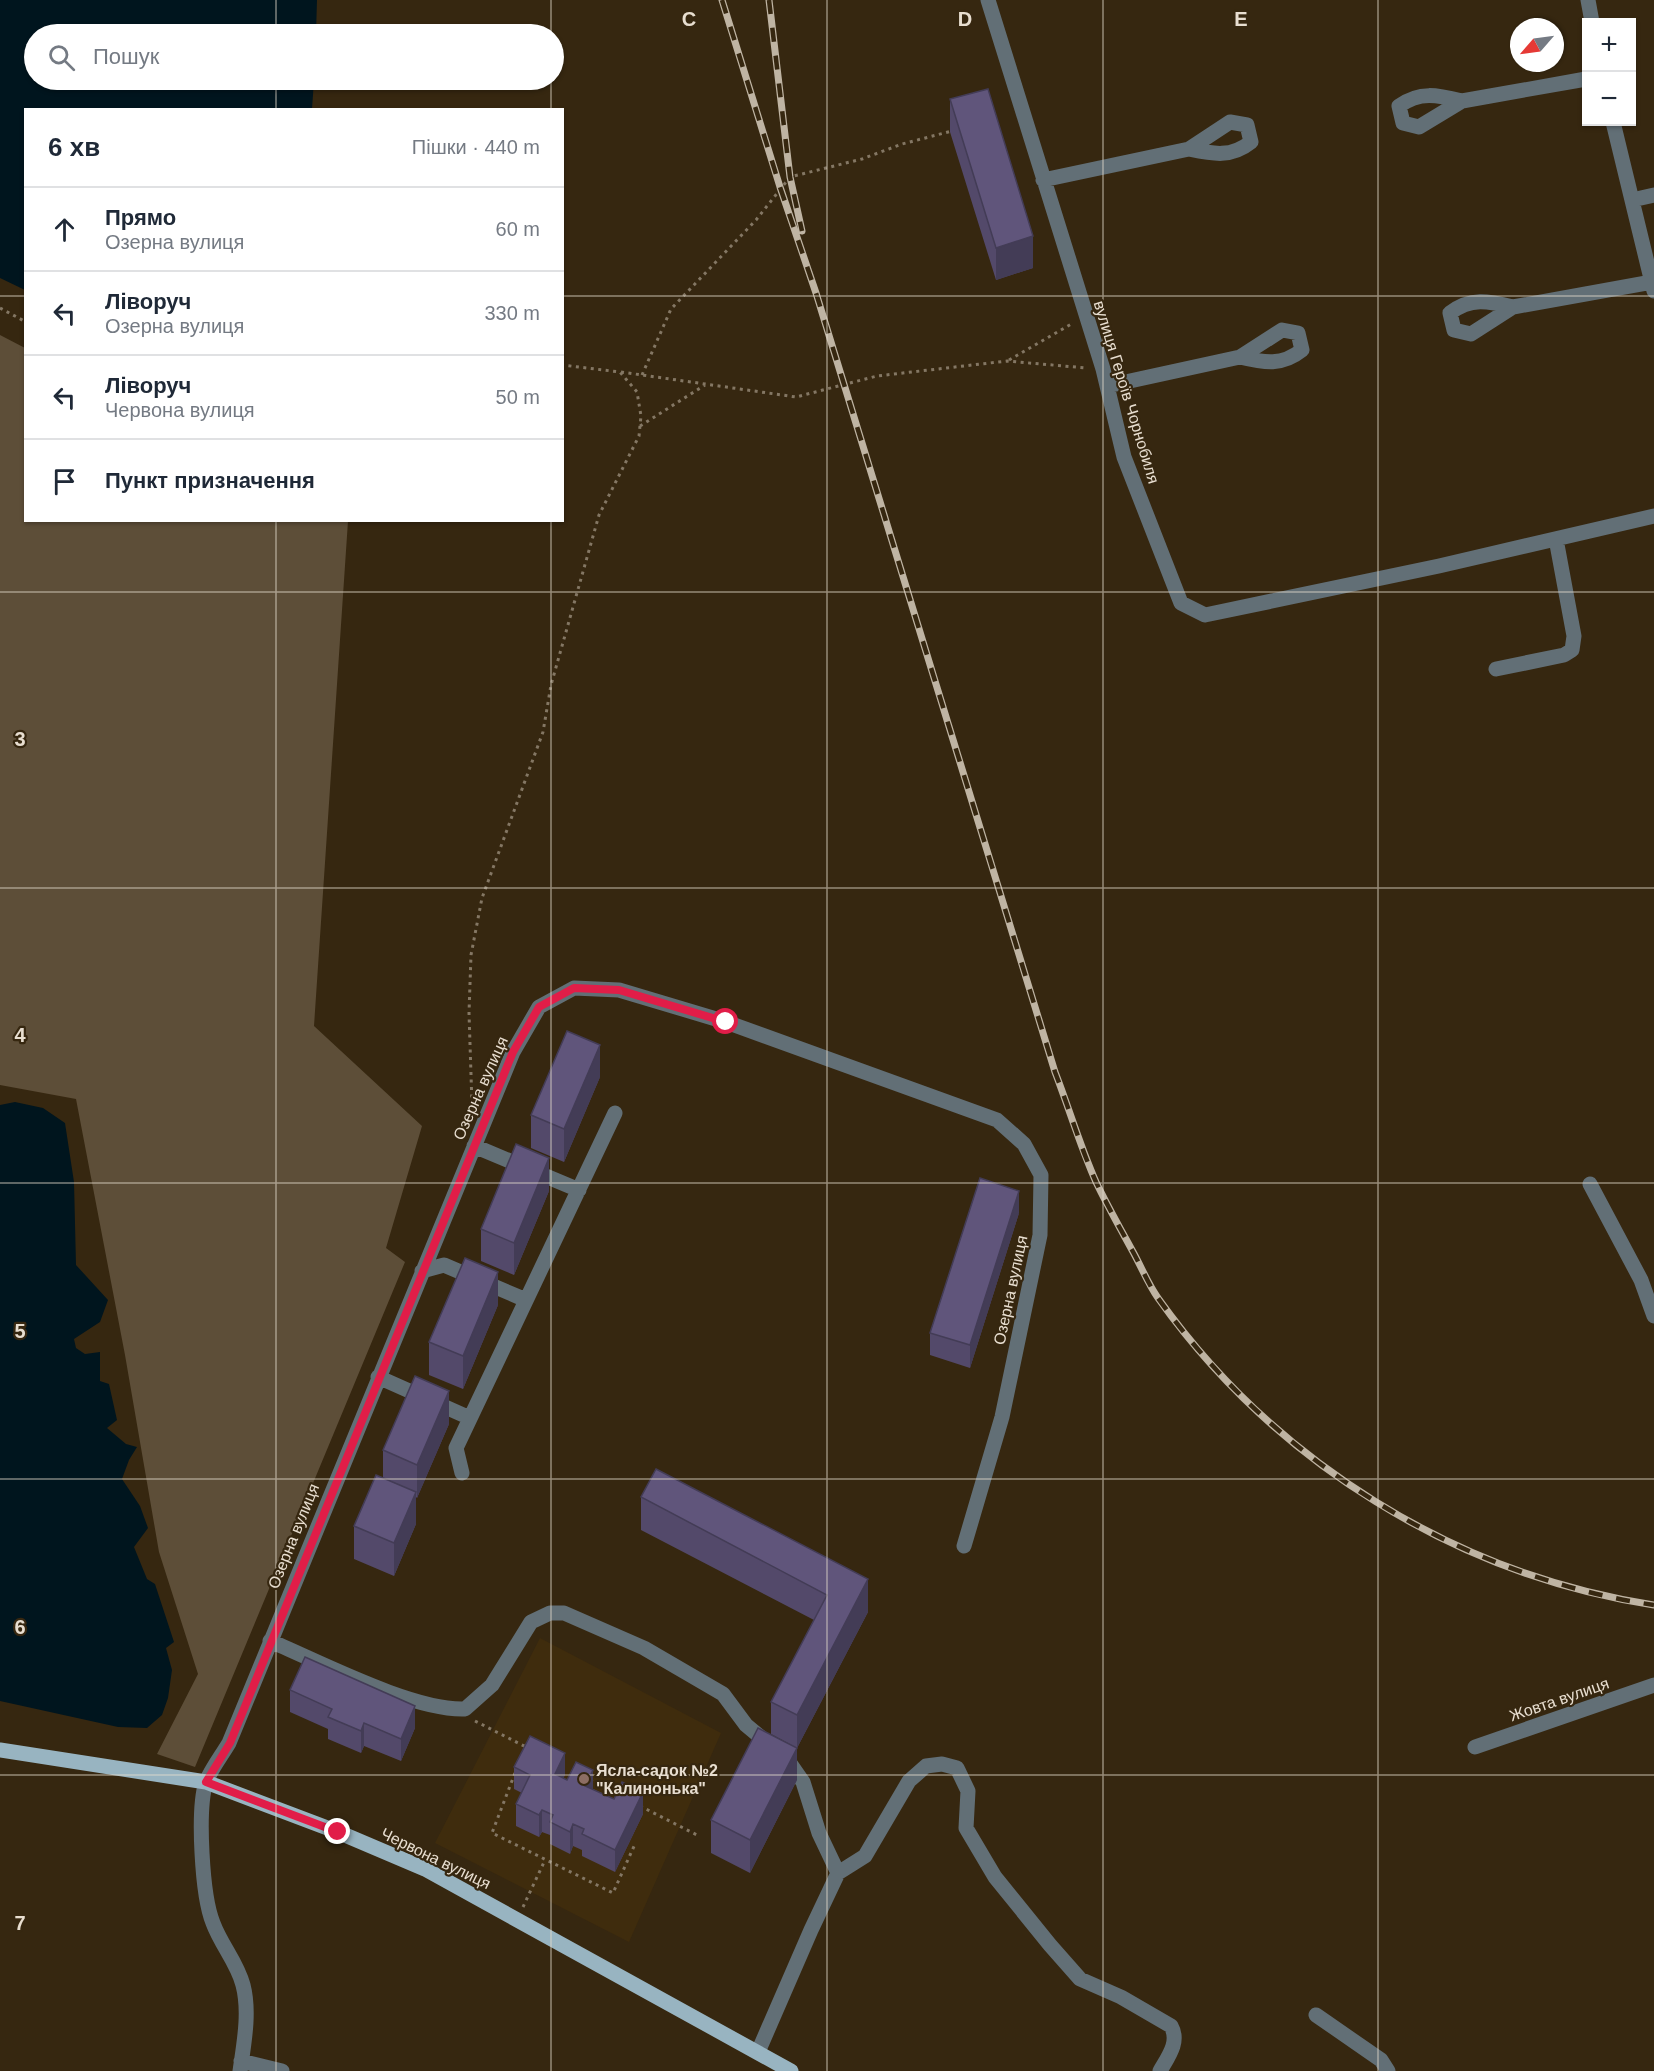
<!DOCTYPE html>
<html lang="uk">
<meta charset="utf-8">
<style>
:root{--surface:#fff;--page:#f6f6f7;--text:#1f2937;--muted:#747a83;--line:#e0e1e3}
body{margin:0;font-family:Helvetica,sans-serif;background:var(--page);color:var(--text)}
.controls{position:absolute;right:18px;top:18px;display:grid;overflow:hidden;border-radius:0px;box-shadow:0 2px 4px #0004}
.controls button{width:54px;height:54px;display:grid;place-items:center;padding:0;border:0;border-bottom:2px solid var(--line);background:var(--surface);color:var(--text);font:30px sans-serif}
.compass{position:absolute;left:1510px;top:18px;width:54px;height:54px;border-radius:50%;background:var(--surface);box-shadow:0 2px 4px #0004;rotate:242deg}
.stop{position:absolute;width:18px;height:18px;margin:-14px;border:4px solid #e11d48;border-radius:50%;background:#fff}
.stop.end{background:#e11d48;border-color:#fff;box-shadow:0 2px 6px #0008}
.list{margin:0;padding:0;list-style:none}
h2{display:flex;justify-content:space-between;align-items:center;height:78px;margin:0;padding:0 24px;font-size:26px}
h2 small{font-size:20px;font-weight:400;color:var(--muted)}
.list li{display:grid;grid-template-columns:39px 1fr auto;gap:18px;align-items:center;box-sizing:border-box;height:84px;padding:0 24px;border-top:2px solid var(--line)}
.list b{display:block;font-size:22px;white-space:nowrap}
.list p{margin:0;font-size:20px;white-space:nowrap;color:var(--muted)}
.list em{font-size:20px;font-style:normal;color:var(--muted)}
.icon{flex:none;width:33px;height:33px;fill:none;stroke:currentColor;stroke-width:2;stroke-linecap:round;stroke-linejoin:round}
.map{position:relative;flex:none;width:1654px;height:2071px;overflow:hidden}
.search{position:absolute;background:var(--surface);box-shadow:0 2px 4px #0004;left:24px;top:24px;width:540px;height:66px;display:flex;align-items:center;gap:15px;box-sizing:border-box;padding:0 21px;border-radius:33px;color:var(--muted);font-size:22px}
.panel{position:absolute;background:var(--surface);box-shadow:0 2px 4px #0004;left:24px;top:108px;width:540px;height:414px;border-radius:0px}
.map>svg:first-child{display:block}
.built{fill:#3f2c0d}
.green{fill:#5d4e38}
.water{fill:#00151e}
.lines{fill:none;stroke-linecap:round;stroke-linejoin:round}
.path{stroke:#847764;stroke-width:3;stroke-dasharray:3 4.5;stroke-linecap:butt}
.minor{stroke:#626f76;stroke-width:15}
.major{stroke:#98b4c1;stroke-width:15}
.rail-casing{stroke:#bfb4a3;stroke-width:7}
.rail{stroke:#362710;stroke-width:4.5;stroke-dasharray:14;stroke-linecap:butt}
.wall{fill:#53496a}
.shaded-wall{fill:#433c56}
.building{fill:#60557b;stroke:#433c56;stroke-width:1.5}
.route{stroke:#e11d48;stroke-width:8}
.grid{fill:none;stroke:#e8ded0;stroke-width:1.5;stroke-opacity:0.55}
.education-dot{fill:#8d6e63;stroke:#362710;stroke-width:2}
.labels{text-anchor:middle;stroke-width:4.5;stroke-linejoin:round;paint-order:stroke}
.street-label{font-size:16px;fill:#e8ded0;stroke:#362710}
.poi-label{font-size:16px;font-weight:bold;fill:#e8ded0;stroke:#362710;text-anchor:start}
.grid-label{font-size:20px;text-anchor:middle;font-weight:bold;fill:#e8ded0;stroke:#362710;stroke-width:4.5;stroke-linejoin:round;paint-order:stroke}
</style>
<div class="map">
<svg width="1654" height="2071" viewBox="0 0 1654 2071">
<rect width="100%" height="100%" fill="#362710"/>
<path class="built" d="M540,1638l181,95 -92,209 -194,-99z"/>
<path class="green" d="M0,335l25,13 1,172 322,1 -34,505 108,100 -36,122 19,14 -210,505 -38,-13 41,-80 -39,-122 -34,-197 -49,-256 -76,-14z"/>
<path class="water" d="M0,0h317l-1,34h-282v46h280l-2,29 -286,1 -1,180 -25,-12z
M15,1102l28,6 22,15 9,59 2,83 32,35 -8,22 -26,17 2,9 9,6 15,-2v29l9,3 8,36 -10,8 19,16 11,3 -8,13 -7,19 18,27 8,22 -14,19 13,32 8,5 19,58 -8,6 6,22 -4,28 -6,17 -15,13 -29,-1 -118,-26v-596z"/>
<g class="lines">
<path class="path" d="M0,308l26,14
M1009,360l64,-37
M621,372l175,25 81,-21 130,-15 79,7
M642,375l29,-66 85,-89 34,-43 72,-18 40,-15 50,-13
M640,426l65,-41
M472,1105l-3,-92 2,-58 11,-57 61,-166 8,-47 48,-170 40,-79 2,-20 -4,-24 -17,-20 -58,-7
M475,1721l53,27
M515,1773l-23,60 121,60 22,-49
M590,1780l28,14
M640,1806l59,30
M523,1907l22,-47"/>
<path class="minor" d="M988,0l115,369 21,88 57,146 24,12 234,-49 215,-50
M1588,0l4,22
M1462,101l-43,26 -16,-4 -4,-17c21,-15 38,-11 63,-5l124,-22
M1613,122l41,169
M1043,180l146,-31c24,5 42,9 62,-7l-4,-17 -17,-3 -41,27
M1632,200l22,-5
M1513,307l-42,27 -17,-4 -4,-17c21,-16 38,-12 63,-6l139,-25
M1107,386l133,-29c25,6 42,9 62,-7l-4,-17 -16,-3 -42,27
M1496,669l68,-14 8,-5 2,-14 -18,-97
M474,1146l105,44
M1590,1184l51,96 13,36
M422,1271l22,-6 82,35
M378,1377l92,41
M462,1473l-6,-25 159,-335
M270,1641c50,21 143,70 195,68l27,-24 39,-63 19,-9h14l80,35 79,46 23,31 41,34 16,23 16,51 19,40 -27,57 -53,122
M1475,1747l179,-62
M838,1873l27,-17 44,-75 17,-15 16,-2 15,4 11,23 -2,37 29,49 55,68 30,34 41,18 50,29c9,16 -3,31 -11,45
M1316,2015l65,45 7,11
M241,2061l41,10
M240,2071c4,-28 10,-59 3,-86 -6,-23 -22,-40 -30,-62 -11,-27 -16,-113 -7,-141 5,-13 16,-27 23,-39l284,-691 26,-45 35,-19 45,2 107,32 271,98 27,24 17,31 -1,60 -38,182 -38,129"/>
<path class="major" d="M0,1750l206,32 132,50 87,37 366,202"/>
<defs>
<path id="rail" d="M722,0l58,187 36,106 239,779c14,36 25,74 41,110 11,23 24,46 36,68 9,16 16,34 26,48 116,163 298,277 496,307
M769,0l21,177 12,54"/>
</defs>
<use href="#rail" class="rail-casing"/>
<use href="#rail" class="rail"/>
</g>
<path class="wall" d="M950,99l83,169 -37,12 -46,-148z
M600,1077l-36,85 -33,-14v-33z
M549,1191l-35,84 -33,-14v-32z
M1019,1213l-49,155 -40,-13v-22z
M498,1305l-35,84 -34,-14v-33z
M449,1424l-32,74 -1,-1v27l-22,52 -40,-17v-33l29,-48v-28z
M641,1497l227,115 -71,136 -26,-14v-32l43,-82 -173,-90z
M290,1690l125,38 -14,33 -37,-15 -3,7 -33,-14v-10l-38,-17z
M514,1767l51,8 -2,3 30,11 50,25 -28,58 -33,-16v-6l-9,-4 -3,8 -20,-10v-9l-8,-3 -3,5 -23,-11v-22l6,-11 -8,-4z
M797,1780l-47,93 -39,-20v-33z"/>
<path class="shaded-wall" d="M1033,236v32l-37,12v-32z
M600,1045v32l-36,85v-33z
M549,1158v33l-35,84v-32z
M1019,1191v22l-49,155v-23z
M498,1272v33l-35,84v-33z
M449,1391v33l-32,74v-33z
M416,1492v32l-22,52v-33z
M868,1579v33l-71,136v-33z
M415,1706v22l-14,33v-22z
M364,1723v23l-3,7v-22z
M797,1748v32l-47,93v-33z
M565,1753v22l-10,21v-22z
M593,1770v22l-8,-6z
M643,1792v22l-28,58v-22z
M542,1810v22l-3,5v-22z
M573,1824v22l-3,8v-22z"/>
<path class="building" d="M988,89l45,147 -37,12 -46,-149z
M567,1031l33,14 -36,84 -33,-14z
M516,1144l33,14 -35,85 -33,-14z
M980,1178l39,13 -49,154 -40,-12z
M465,1258l33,14 -35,84 -34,-14z
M415,1376l34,15 -32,74 -34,-15z
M656,1469l212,110 -71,136 -26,-13 56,-107 -186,-98z
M376,1475l40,17 -22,51 -40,-17z
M305,1657l110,49 -14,33 -37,-16 -3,8 -33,-14 4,-8 -42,-19z
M758,1728l39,20 -47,92 -39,-20z
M530,1736l35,17 -10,21 12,6 9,-18 17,8 -8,16 29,13 8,-17 21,10 -28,58 -33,-16 2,-5 -11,-5 -3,8 -20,-10 3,-7 -11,-5 -3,5 -23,-11 14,-29 -16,-8z"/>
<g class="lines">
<path class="route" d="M338,1832l-132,-50 24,-39 283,-691 26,-45 35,-19 45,2 107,32"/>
</g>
<path class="grid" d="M276,0v34M551,0v34M827,0v2071M1103,0v2071M1378,0v2071M276,80v30M551,80v30M0,296h26M562,296h1092M276,520v1551M551,520v1551M0,592h1654M0,888h1654M0,1183h1654M0,1479h1654M0,1775h1654"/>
<circle class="education-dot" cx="584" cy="1779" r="6"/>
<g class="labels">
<g class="street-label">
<text transform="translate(1127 392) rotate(73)" y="6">вулиця Героїв Чорнобиля</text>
<text transform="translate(480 1088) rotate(-66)" y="6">Озерна вулиця</text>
<text transform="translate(1010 1290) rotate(-78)" y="6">Озерна вулиця</text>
<text transform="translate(293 1536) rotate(-68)" y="6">Озерна вулиця</text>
<text transform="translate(1559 1699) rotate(-19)" y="6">Жовта вулиця</text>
<text transform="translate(436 1858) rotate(26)" y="6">Червона вулиця</text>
</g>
<g class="poi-label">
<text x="596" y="1776">Ясла-садок №2<tspan x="596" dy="18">"Калинонька"</tspan></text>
</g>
</g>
<g class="grid-label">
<text x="689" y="26">C</text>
<text x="965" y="26">D</text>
<text x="1241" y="26">E</text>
<text x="20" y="746">3</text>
<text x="20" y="1042">4</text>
<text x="20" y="1338">5</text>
<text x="20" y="1634">6</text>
<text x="20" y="1930">7</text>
</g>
</svg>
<div class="controls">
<button>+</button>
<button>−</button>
</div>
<svg class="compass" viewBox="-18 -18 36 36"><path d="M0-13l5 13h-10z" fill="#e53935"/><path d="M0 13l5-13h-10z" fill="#747a83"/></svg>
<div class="stop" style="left:726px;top:1022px"></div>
<div class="stop end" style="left:338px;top:1832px"></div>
<div class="search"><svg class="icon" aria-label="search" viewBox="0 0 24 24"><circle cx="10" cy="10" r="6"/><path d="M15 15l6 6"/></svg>Пошук</div>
<section class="panel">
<h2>6 хв<small>Пішки · 440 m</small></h2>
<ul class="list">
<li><svg class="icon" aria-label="ahead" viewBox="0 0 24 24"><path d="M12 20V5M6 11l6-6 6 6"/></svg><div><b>Прямо</b><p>Озерна вулиця</p></div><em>60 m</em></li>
<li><svg class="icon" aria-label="left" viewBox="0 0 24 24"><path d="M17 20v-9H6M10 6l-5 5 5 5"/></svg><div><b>Ліворуч</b><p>Озерна вулиця</p></div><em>330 m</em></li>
<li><svg class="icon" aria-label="left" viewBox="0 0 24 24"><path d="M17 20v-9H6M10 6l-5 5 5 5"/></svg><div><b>Ліворуч</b><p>Червона вулиця</p></div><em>50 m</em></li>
<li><svg class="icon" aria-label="arrive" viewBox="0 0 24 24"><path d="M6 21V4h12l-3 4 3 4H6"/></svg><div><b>Пункт призначення</b></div></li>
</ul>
</section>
</div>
